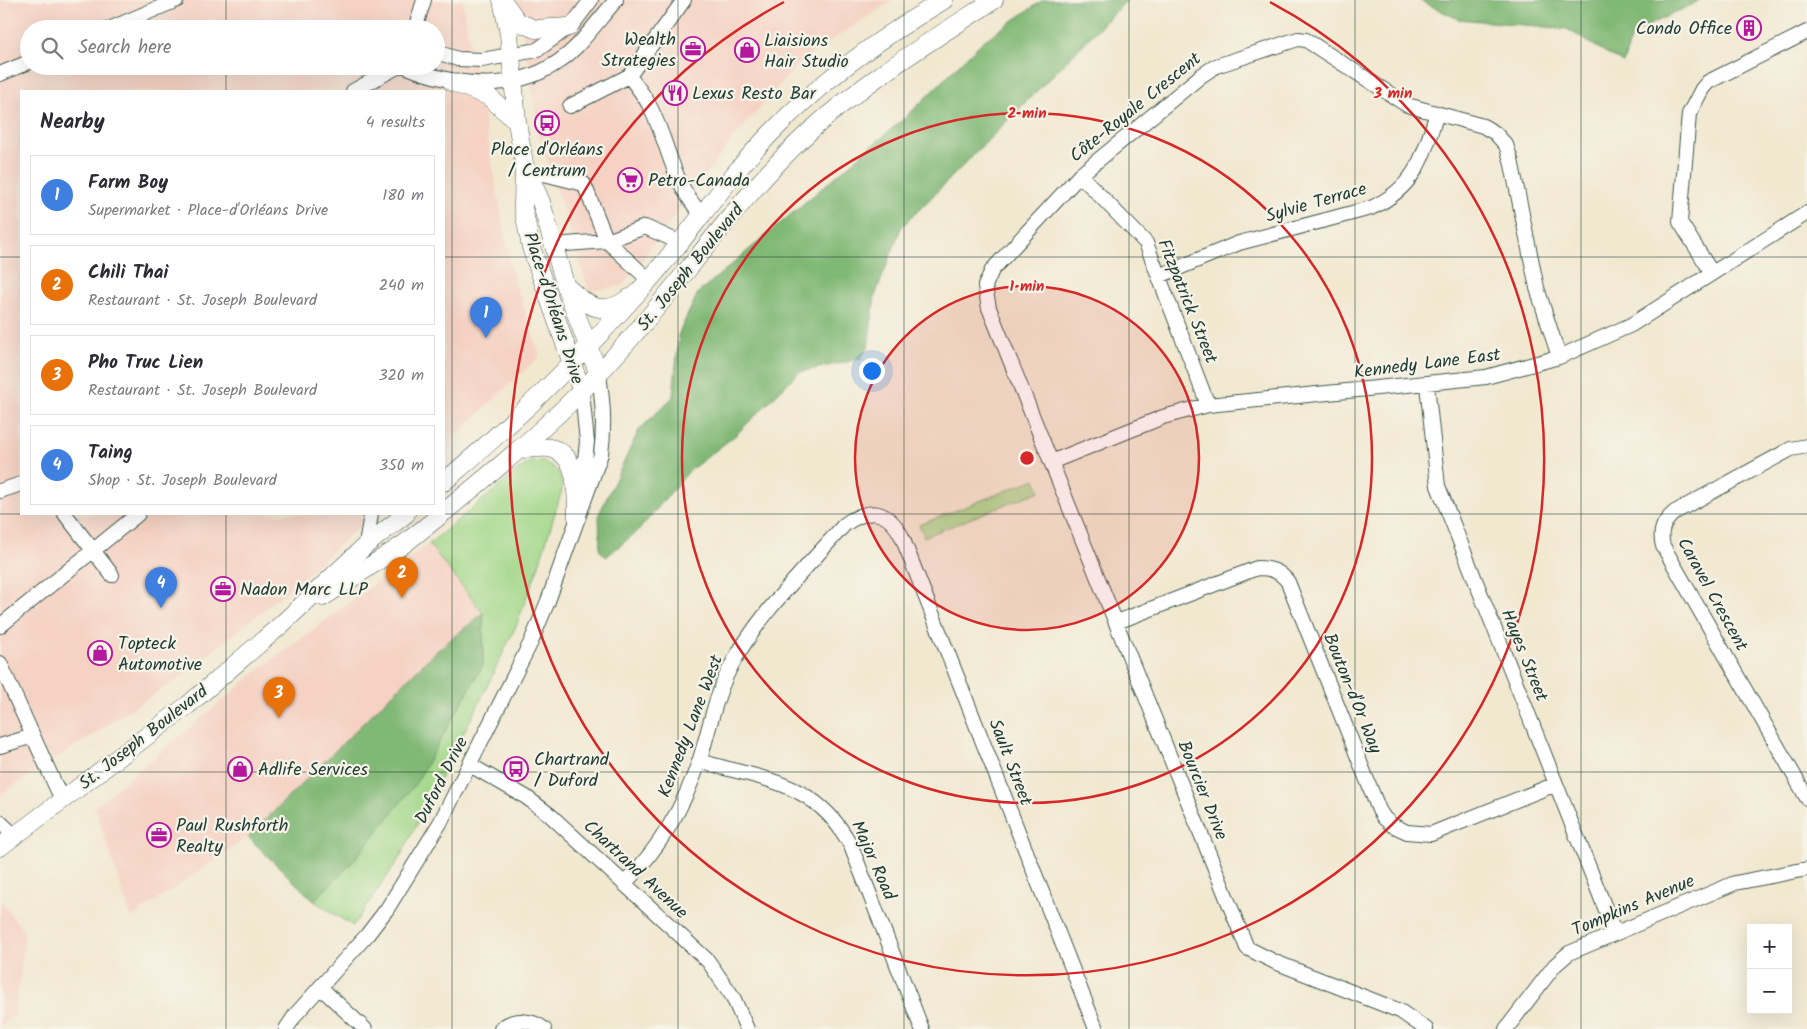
<!DOCTYPE html>
<meta charset="utf-8">
<style>
:root{--surface:#fff;--page:#f2f2f3;--text:#2b2b33;--muted:#7c7c81;--line:#e1e1e2;--accent:#7c3aed}
body{margin:0;font-family:Kalam,sans-serif;background:var(--page);color:var(--text)}
.controls{position:absolute;right:15px;bottom:15px;display:grid;overflow:hidden;border-radius:0px;box-shadow:0 5px 20px #0002}
.controls button{width:45px;height:45px;display:grid;place-items:center;padding:0;border:0;border-bottom:1px solid var(--line);background:var(--surface);color:var(--text);font:25px sans-serif}
.you{position:absolute;left:871px;top:370px;width:18px;height:18px;margin:-12px;border:4px solid #fff;border-radius:50%;background:#1a73e8;box-shadow:0 0 0 8px #1a73e833}
.badge{display:grid;place-items:center;width:32px;height:32px;border-radius:50%;background:var(--accent);color:#fff;font-size:16px;font-weight:700}
.pin{position:absolute;translate:-50% -41px;filter:drop-shadow(0 1px 2px #0008)}
.pin::after{content:'';position:absolute;top:26px;width:18px;height:15px;background:inherit;clip-path:polygon(0 0,100% 0,50% 100%)}
.list{margin:0;padding:0;list-style:none}
h2{display:flex;justify-content:space-between;align-items:center;height:65px;margin:0;padding:0 20px;font-size:21px}
h2 small{font-size:16px;font-weight:400;color:var(--muted)}
.list li{display:grid;grid-template-columns:32px 1fr auto;gap:15px;align-items:center;box-sizing:border-box;height:80px;margin:0 10px 10px;padding:0 10px;border:1px solid var(--line);border-radius:0px}
.list b{display:block;font-size:19px;white-space:nowrap}
.list p{margin:0;font-size:16px;white-space:nowrap;color:var(--muted)}
.list em{font-size:16px;font-style:normal;color:var(--muted)}
.icon{flex:none;width:28px;height:28px;fill:none;stroke:currentColor;stroke-width:2;stroke-linecap:round;stroke-linejoin:round}
.map{position:relative;flex:none;width:1807px;height:1029px;overflow:hidden}
.search{position:absolute;background:var(--surface);box-shadow:0 5px 20px #0002;left:20px;top:20px;width:425px;height:55px;display:flex;align-items:center;gap:12px;box-sizing:border-box;padding:0 18px;border-radius:28px;color:var(--muted);font-size:19px}
.panel{position:absolute;background:var(--surface);box-shadow:0 5px 20px #0002;left:20px;top:90px;width:425px;height:425px;border-radius:0px}
.map>svg:first-child{display:block}
.built{fill:#f5d2c3;fill-rule:evenodd}
.green{fill:#a1d788;stroke:#608a5e}
.forest{fill:#80b874;stroke:#507a54}
.lines{fill:none;stroke-linecap:round;stroke-linejoin:round}
.minor-casing{stroke:#3e574b;stroke-width:16}
.major-casing{stroke:#3e574b;stroke-width:19}
.minor{stroke:#fff;stroke-width:14}
.major{stroke:#fff;stroke-width:18}
.grid{fill:none;stroke:#1f3d34;stroke-width:1;stroke-opacity:0.55}
.ring{fill:none;stroke:#d62828;stroke-width:2.5}
.labels{text-anchor:middle;stroke-width:4.5;stroke-linejoin:round;paint-order:stroke}
.poi-label{font-size:18px;fill:#1f3d34;stroke:#f7f3e8;text-anchor:start}
.street-label{font-size:18px;fill:#1f3d34;stroke:#f7f3e8}
.centre{fill:#d62828;stroke:#f7f3e8;stroke-width:2.5}
.ring-label{font-size:15px;text-anchor:middle;font-weight:bold;fill:#d62828;stroke:#f7f3e8;stroke-width:4.5;stroke-linejoin:round;paint-order:stroke}
</style>
<div class="map">
<svg width="1807" height="1029" viewBox="0 0 1807 1029">
<rect width="100%" height="100%" fill="#f7f3e8"/>
<filter id="ink" filterUnits="userSpaceOnUse"><feTurbulence type="fractalNoise" baseFrequency=".02" numOctaves="2"/><feDisplacementMap in="SourceGraphic" scale="10" xChannelSelector="R" yChannelSelector="G"/><feConvolveMatrix kernelMatrix="1 2 1 2 8 2 1 2 1" color-interpolation-filters="sRGB"/></filter>
<filter id="wash" filterUnits="userSpaceOnUse"><feTurbulence type="fractalNoise" baseFrequency=".0096" numOctaves="4" result="noise"/><feDisplacementMap in="SourceGraphic" scale="20" xChannelSelector="R" yChannelSelector="G"/><feGaussianBlur stdDeviation="1.12" result="paint"/><feColorMatrix in="noise" values="0 0 0 0 0 0 0 0 0 0 0 0 0 0 0 0 0 1.4 0 .05"/><feComposite in="paint" operator="in"/></filter>
<g filter="url(#wash)">
<rect width="100%" height="100%" fill="#f1e8d0"/>
<path class="built" d="M0,0h462l51,277 27,79 -96,90v-355h-423v423h351l-64,60 -130,105 -178,116zM29,29h407v37h-407z
M517,0h376l-91,60 -73,83 -107,143 -33,5 -50,-157z
M429,544l54,69 -50,41 -185,183 -117,81 -36,-111 165,-138z
M0,899l25,35 -10,80 -15,12z"/>
<path class="green" d="M539,461c17,4 23,12 23,29l-24,78 -22,58 -38,79 -79,154 -46,67 -39,-25 37,-37 101,-148 31,-51v-52l-54,-69 92,-76 9,-6z
M1035,479l5,12 -116,46 -5,-12z"/>
<path class="forest" d="M1043,0h84l-226,228 -26,68 -7,52 -8,11 -61,13 -62,62 -48,37 -51,60 -32,26 -6,-6 -1,-37 40,-84 34,-33 6,-64 19,-40 209,-177 75,-74z
M1419,0h282l-68,33 -10,30 -56,-34 -109,-10z
M483,613v52l-67,118 -65,81 -37,37 -66,-64 185,-183z"/>
</g>
<g filter="url(#ink)">
<g class="lines">
<defs>
<path id="minor" d="M109,29l68,-29
M415,29l9,-29
M436,52l22,7 24,1 55,-10 36,-26 18,-24
M405,66c58,24 124,28 171,-19 14,-15 27,-32 40,-47
M0,74l29,-12
M629,76c8,11 17,21 22,33 19,38 20,71 50,105
M353,91l46,-25
M570,106l59,-30 55,-76
M1080,175l66,68 62,162
M530,176l14,-2 40,10 23,57 38,-14 34,15
M554,247l12,-3 41,-3 42,39
M1712,273l-32,-51 9,-108 13,-25 6,-7 99,-50
M1159,276l80,-33 132,-35c45,-21 52,-51 66,-95
M1427,385l11,101 177,447
M1807,446l-16,3 -116,63c-12,10 -16,19 -12,34l144,252
M1051,462l112,-45 45,-12 278,-28 73,-20 72,-32 176,-112
M0,491l21,-7
M581,494l6,-52 -5,-50
M65,514l47,61
M366,545l5,-31
M1117,622l140,-54c14,0 23,3 31,14l91,228 5,8 8,7 15,7 24,2 125,-50
M0,626l138,-112
M0,663l62,137
M0,746l33,-10
M699,761c65,19 118,20 152,85l71,183
M470,765l56,32 24,18 158,146 25,36 14,32
M0,822l15,14
M624,884c35,-35 60,-77 76,-125 9,-29 15,-61 29,-89 28,-55 75,-99 115,-145 25,-18 44,-16 58,12l194,492
M320,987l45,42
M286,1029l10,-15 71,-79 20,-26 53,-86 91,-181 17,-41 53,-147c4,-28 2,-52 -2,-79
M501,1029c11,-11 31,-10 43,0
M1426,1029l-26,-18 -125,-49 -28,-14 -258,-640 -4,-22 7,-16 88,-95 122,-100 14,-9 82,-27 8,1 101,65 76,21 12,7 11,12 5,15 26,128 22,69
M1506,1029l49,-64 14,-12 166,-70 72,-14"/>
<path id="major" d="M502,0l7,34 8,88 7,41 -1,44 8,40 51,145
M505,4l13,18 17,7 34,-2
M452,82l36,14 29,26
M527,170l14,32 24,82 34,91
M567,287c20,19 36,31 62,11
M522,449c8,0 19,-2 27,-1 31,5 27,46 28,69
M444,482c71,-60 137,-125 199,-195 45,-50 81,-106 128,-154 51,-53 110,-96 173,-133
M444,512c68,-55 128,-106 186,-173 60,-68 112,-145 179,-207 56,-51 122,-91 185,-132
M323,597l81,-53 38,-30
M0,847l188,-142 94,-81 84,-79 40,-31"/>
</defs>
<use href="#minor" class="minor-casing"/>
<use href="#major" class="major-casing"/>
<use href="#minor" class="minor"/>
<use href="#major" class="major"/>
</g>
</g>
<path class="grid" d="M226,0v29M452,0v1029M678,0v1029M904,0v1029M1129,0v1029M1355,0v1029M1581,0v1029M226,66v25M0,257h21M444,257h1363M0,514h1807M226,514v515M0,772h1807"/>
<circle cx="1027" cy="458" r="172" fill="#d62828" fill-opacity=".12"/>
<g class="ring">
<circle cx="1027" cy="458" r="172"/>
<circle cx="1027" cy="458" r="345"/>
<path d="M1270 2A517 517 0 1 1 784 2"/>
</g>
<defs>
<symbol id="building-ring" viewBox="-11 -11 22 22"><circle r="9.5" fill="#f7f3e8" stroke="#b5179e" stroke-width="1.5"/><path d="M-4-6H4V6H1V3H-1V6H-4ZM-2.5-4.3h1.7v1.8h-1.7ZM.8-4.3h1.7v1.8H.8ZM-2.5-1h1.7V.8h-1.7ZM.8-1h1.7V.8H.8Z" fill="#b5179e"/></symbol>
<symbol id="office-ring" viewBox="-11 -11 22 22"><circle r="9.5" fill="#f7f3e8" stroke="#b5179e" stroke-width="1.5"/><path d="M-6-3h4V-5.5h4V-3h4V5H-6ZM-1-4.5V-3h2v-1.5ZM-6 0V1H6V0Z" fill="#b5179e"/></symbol>
<symbol id="shop-ring" viewBox="-11 -11 22 22"><circle r="9.5" fill="#f7f3e8" stroke="#b5179e" stroke-width="1.5"/><path d="M-5-2.5h2.3a2.7 3.5 0 0 1 5.4 0H5L5.5 6h-11ZM-1.5-2.5h3a1.5 2.3 0 0 0-3 0Z" fill="#b5179e"/></symbol>
<symbol id="restaurant-ring" viewBox="-11 -11 22 22"><circle r="9.5" fill="#f7f3e8" stroke="#b5179e" stroke-width="1.5"/><path d="M-5-6h1v4h1v-4h1v4h1v-4h1v5L-1.5 .5V6h-2V.5L-5-1ZM5-6V6H3V1.5H1.5Q1.5-4 5-6Z" fill="#b5179e"/></symbol>
<symbol id="bus-ring" viewBox="-11 -11 22 22"><circle r="9.5" fill="#f7f3e8" stroke="#b5179e" stroke-width="1.5"/><path d="M-5-6H5V4H4V6H2V4H-2V6H-4V4H-5ZM-3.5-4V0h7V-4ZM-3.5 1.2v1.5H-2V1.2ZM2 1.2v1.5H3.5V1.2Z" fill="#b5179e"/></symbol>
<symbol id="supermarket-ring" viewBox="-11 -11 22 22"><circle r="9.5" fill="#f7f3e8" stroke="#b5179e" stroke-width="1.5"/><path d="M-6-5.5h2.5l.6 2H6L4.5 2H-2.5L-4.4-4H-6ZM-1.5 3.2a1.3 1.3 0 1 0 .1 0ZM3 3.2a1.3 1.3 0 1 0 .1 0Z" fill="#b5179e"/></symbol>
</defs>
<g fill-rule="evenodd">
<use href="#building-ring" x="1735" y="14" width="28" height="28"/>
<use href="#office-ring" x="679" y="35" width="28" height="28"/>
<use href="#shop-ring" x="733" y="36" width="28" height="28"/>
<use href="#restaurant-ring" x="661" y="79" width="28" height="28"/>
<use href="#bus-ring" x="533" y="109" width="28" height="28"/>
<use href="#supermarket-ring" x="616" y="166" width="28" height="28"/>
<use href="#office-ring" x="209" y="575" width="28" height="28"/>
<use href="#shop-ring" x="86" y="639" width="28" height="28"/>
<use href="#shop-ring" x="226" y="755" width="28" height="28"/>
<use href="#bus-ring" x="502" y="755" width="28" height="28"/>
<use href="#office-ring" x="145" y="821" width="28" height="28"/>
</g>
<g class="labels">
<g class="poi-label">
<text x="1732" y="34" text-anchor="end">Condo Office</text>
<text x="676" y="45" text-anchor="end">Wealth<tspan x="676" dy="21">Strategies</tspan></text>
<text x="764" y="46">Liaisions<tspan x="764" dy="21">Hair Studio</tspan></text>
<text x="692" y="99">Lexus Resto Bar</text>
<text x="547" y="155" text-anchor="middle">Place d'Orléans<tspan x="547" dy="21">/ Centrum</tspan></text>
<text x="648" y="186">Petro-Canada</text>
<text x="240" y="595">Nadon Marc LLP</text>
<text x="118" y="649">Topteck<tspan x="118" dy="21">Automotive</tspan></text>
<text x="534" y="765">Chartrand<tspan x="534" dy="21">/ Duford</tspan></text>
<text x="258" y="775">Adlife Services</text>
<text x="176" y="831">Paul Rushforth<tspan x="176" dy="21">Realty</tspan></text>
</g>
<g class="street-label">
<text transform="translate(1135 107) rotate(-39)" y="6">Côte-Royale Crescent</text>
<text transform="translate(1316 202) rotate(-16)" y="6">Sylvie Terrace</text>
<text transform="translate(690 267) rotate(-51)" y="6">St. Joseph Boulevard</text>
<text transform="translate(1188 301) rotate(68)" y="6">Fitzpatrick Street</text>
<text transform="translate(554 308) rotate(72)" y="6">Place-d'Orléans Drive</text>
<text transform="translate(1427 363) rotate(-7)" y="6">Kennedy Lane East</text>
<text transform="translate(1713 594) rotate(61)" y="6">Caravel Crescent</text>
<text transform="translate(1525 655) rotate(68)" y="6">Hayes Street</text>
<text transform="translate(1353 693) rotate(68)" y="6">Bouton-d'Or Way</text>
<text transform="translate(690 726) rotate(-69)" y="6">Kennedy Lane West</text>
<text transform="translate(143 737) rotate(-38)" y="6">St. Joseph Boulevard</text>
<text transform="translate(1011 762) rotate(69)" y="6">Sault Street</text>
<text transform="translate(441 780) rotate(-63)" y="6">Duford Drive</text>
<text transform="translate(1203 790) rotate(68)" y="6">Bourcier Drive</text>
<text transform="translate(874 860) rotate(66)" y="6">Major Road</text>
<text transform="translate(636 869) rotate(43)" y="6">Chartrand Avenue</text>
<text transform="translate(1633 905) rotate(-23)" y="6">Tompkins Avenue</text>
</g>
</g>
<circle cx="1027" cy="458" r="8" class="centre"/>
<g class="ring-label">
<text x="1393" y="98">3 min</text>
<text x="1027" y="118">2 min</text>
<text x="1027" y="291">1 min</text>
</g>
</svg>
<div class="controls">
<button>+</button>
<button>−</button>
</div>
<div class="you"></div>
<div class="pin badge" style="left:486px;top:338px;background:#3f7fe0">1</div>
<div class="pin badge" style="left:402px;top:598px;background:#e8710a">2</div>
<div class="pin badge" style="left:279px;top:718px;background:#e8710a">3</div>
<div class="pin badge" style="left:161px;top:608px;background:#3f7fe0">4</div>
<div class="search"><svg class="icon" aria-label="search" viewBox="0 0 24 24"><circle cx="10" cy="10" r="6"/><path d="M15 15l6 6"/></svg>Search here</div>
<section class="panel">
<h2>Nearby<small>4 results</small></h2>
<ul class="list">
<li><span class="badge" style="background:#3f7fe0">1</span><div><b>Farm Boy</b><p>Supermarket · Place-d'Orléans Drive</p></div><em>180 m</em></li>
<li><span class="badge" style="background:#e8710a">2</span><div><b>Chili Thai</b><p>Restaurant · St. Joseph Boulevard</p></div><em>240 m</em></li>
<li><span class="badge" style="background:#e8710a">3</span><div><b>Pho Truc Lien</b><p>Restaurant · St. Joseph Boulevard</p></div><em>320 m</em></li>
<li><span class="badge" style="background:#3f7fe0">4</span><div><b>Taing</b><p>Shop · St. Joseph Boulevard</p></div><em>350 m</em></li>
</ul>
</section>
</div>
